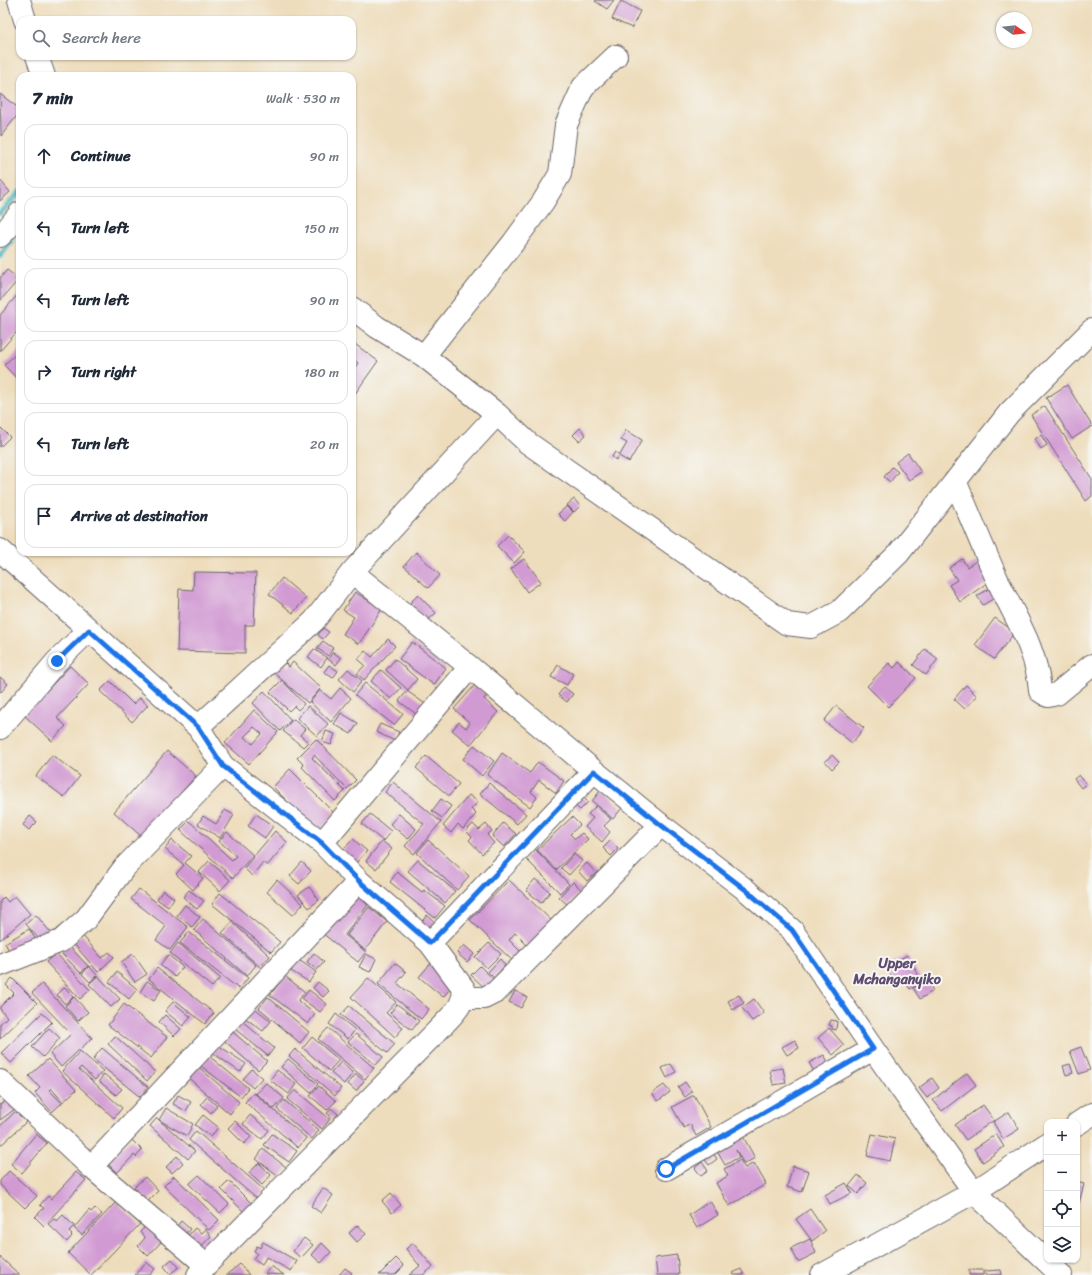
<!DOCTYPE html>
<meta charset="utf-8">
<style>
:root{--surface:#fff;--page:#f2f2f3;--text:#1f2937;--muted:#747a83;--line:#e0e1e3}
body{margin:0;font-family:Sriracha,sans-serif;background:var(--page);color:var(--text)}
.controls{position:absolute;right:12px;bottom:12px;display:grid;overflow:hidden;border-radius:8px;box-shadow:0 1px 3px #0004}
.controls button{width:36px;height:36px;display:grid;place-items:center;padding:0;border:0;border-bottom:1px solid var(--line);background:var(--surface);color:var(--text);font:20px sans-serif}
.compass{position:absolute;left:996px;top:12px;width:36px;height:36px;border-radius:50%;background:var(--surface);box-shadow:0 1px 3px #0004;rotate:105deg}
.stop{position:absolute;width:12px;height:12px;margin:-9px;border:3px solid #1a73e8;border-radius:50%;background:#fff}
.stop.end{background:#1a73e8;border-color:#fff;box-shadow:0 1px 4px #0008}
.list{margin:0;padding:0;list-style:none}
h2{display:flex;justify-content:space-between;align-items:center;height:52px;margin:0;padding:0 16px;font-size:17px}
h2 small{font-size:13px;font-weight:400;color:var(--muted)}
.list li{display:grid;grid-template-columns:26px 1fr auto;gap:12px;align-items:center;box-sizing:border-box;height:64px;margin:0 8px 8px;padding:0 8px;border:1px solid var(--line);border-radius:12px}
.list b{display:block;font-size:15px;white-space:nowrap}
.list em{font-size:13px;font-style:normal;color:var(--muted)}
.icon{flex:none;width:22px;height:22px;fill:none;stroke:currentColor;stroke-width:2;stroke-linecap:round;stroke-linejoin:round}
.map{position:relative;flex:none;width:1092px;height:1275px;overflow:hidden}
.search{position:absolute;background:var(--surface);box-shadow:0 1px 3px #0004;left:16px;top:16px;width:340px;height:44px;display:flex;align-items:center;gap:10px;box-sizing:border-box;padding:0 14px;border-radius:12px;color:var(--muted);font-size:15px}
.panel{position:absolute;background:var(--surface);box-shadow:0 1px 3px #0004;left:16px;top:72px;width:340px;height:484px;border-radius:12px}
.map>svg:first-child{display:block}
.lines{fill:none;stroke-linecap:round;stroke-linejoin:round}
.stream{stroke:#41b1bb;stroke-width:5.5}
.building{fill:#d19ad3;fill-rule:evenodd}
.minor-casing{stroke:#696368;stroke-width:24}
.minor{stroke:#fff;stroke-width:22}
.route{stroke:#1a73e8;stroke-width:5}
.labels{text-anchor:middle;stroke-width:4;stroke-linejoin:round;paint-order:stroke}
.quarter-label{font-size:14px;font-weight:bold;fill:#5f4c70;stroke:#f6f6f2}
</style>
<div class="map">
<svg width="1092" height="1275" viewBox="0 0 1092 1275">
<rect width="100%" height="100%" fill="#f6f6f2"/>
<filter id="ink" filterUnits="userSpaceOnUse"><feTurbulence type="fractalNoise" baseFrequency=".025" numOctaves="2"/><feDisplacementMap in="SourceGraphic" scale="8" xChannelSelector="R" yChannelSelector="G"/><feConvolveMatrix kernelMatrix="1 2 1 2 8 2 1 2 1" color-interpolation-filters="sRGB"/></filter>
<filter id="wash" filterUnits="userSpaceOnUse"><feTurbulence type="fractalNoise" baseFrequency=".012" numOctaves="4" result="noise"/><feDisplacementMap in="SourceGraphic" scale="16" xChannelSelector="R" yChannelSelector="G"/><feGaussianBlur stdDeviation="0.9" result="paint"/><feColorMatrix in="noise" values="0 0 0 0 0 0 0 0 0 0 0 0 0 0 0 0 0 1.4 0 .05"/><feComposite in="paint" operator="in"/></filter>
<g filter="url(#wash)">
<rect width="100%" height="100%" fill="#eeddbc"/>
<g class="lines">
<path class="stream" d="M0,213l20,-21
M0,256l11,-14"/>
</g>
<g id="blocks">
<path class="building" d="M596,0h18l-7,9 -12,-8z
M621,1l19,10 -8,17 -20,-9z
M0,94l20,15v3l-19,24z
M0,180l10,12 -10,9z
M7,270l12,9 -19,22v-23z
M20,292v36l-20,23v-36z
M352,342l26,19 -26,37v-26l6,-9 -6,-5z
M20,350v32l-16,-17z
M1067,385l25,41 -20,13 -26,-41z
M1045,406l47,73v17l-6,5 -55,-86z
M0,427l10,10 -10,10z
M580,428l6,7 -7,6 -6,-6z
M626,430l16,10 -13,22 -10,-6 -3,4 -4,-3 3,-5 5,3 7,-12 -6,-3z
M1041,435l6,10 -6,4 -6,-10z
M908,453l13,19 -12,8 -13,-18z
M892,467l6,5 -8,10 -6,-5z
M574,499l6,7 -6,6 -7,-7z
M567,506l6,6 -8,9 -7,-7z
M508,535l17,17 -11,11 -17,-17z
M416,552l24,23 -12,13 -24,-22z
M524,559l17,23 -14,10 -16,-23z
M962,559l5,8 9,-6 14,20 -30,21 -11,-17 8,-5 -8,-12z
M194,572l62,1 -2,52h-9v28l-68,-2 2,-62 14,1z
M282,578l24,20 -13,15 -24,-19z
M990,588l6,9 -13,8 -6,-9z
M355,592l27,17 -23,35 -16,-10 11,-17 -11,-7z
M418,595l18,18 -9,8 -17,-18z
M995,618l20,14 -21,27 -19,-14z
M323,628l6,4 -6,7 -5,-4z
M388,639l7,7 -31,34 -7,-6 8,-9 -7,-6 7,-8 7,6z
M323,641l10,7 -5,8 -11,-8z
M412,642l34,26 -12,17 -35,-26z
M314,649l13,9 -6,9 -13,-10z
M925,649l13,10 -12,16 -13,-10z
M333,652l8,6 -5,7 -8,-6z
M395,659l22,20 -9,11 -22,-20z
M283,661l6,6 4,-5 28,26 -13,15 -35,-31z
M899,662l17,16 -28,29 -21,-21 22,-23 5,5z
M329,665l9,6 -5,7 -9,-6z
M558,665l15,9 -6,11 -16,-8z
M70,666l19,18 -32,34 9,8 -14,15 -28,-26z
M348,669l14,12 -9,11 -14,-13z
M381,670l20,18 -10,11 -20,-18z
M0,677l8,7 -7,8 -1,-1z
M282,680l22,24 -6,6 -4,-4 -5,5 -19,-19z
M110,681l23,23 7,-6 8,7 -16,17 -32,-31z
M365,683l38,31 -9,11 -39,-30z
M475,685l12,10 -3,4 14,13 -28,33 -18,-15 7,-8 7,6 4,-5 -16,-14z
M966,685l11,11 -12,13 -11,-10z
M564,687l9,7 -6,8 -9,-7z
M340,688l11,10 -20,24 -21,-20 10,-12 11,9z
M264,691l27,29 -11,11 -27,-28z
M407,691l21,15 -8,11 -21,-16z
M308,706l20,18 -11,12 -20,-18z
M836,706l28,22 -12,15 -28,-22z
M254,710l24,22 -29,32 -24,-21zM254,727l8,7 -9,10 -9,-7z
M341,713l17,10 -7,11 -17,-10z
M293,719l12,10 -5,6 8,7 -5,5 -20,-16z
M380,724l19,8 -4,9 -19,-9z
M326,731l9,3 -4,11 -9,-3z
M316,739l40,41 -9,9 -33,-34 -2,3 33,33 -10,10 -33,-34 2,-2 -7,-7z
M474,745l20,16 -12,15 -19,-17z
M167,751l29,25 -54,61 -28,-25z
M502,753l28,20 8,-11 26,19 -8,12 -17,-13 -8,12 6,5 -7,10 -43,-32z
M52,755l28,21 -16,21 -28,-21z
M832,755l7,7 -7,7 -7,-8z
M426,756l33,28 -10,12 -33,-28z
M290,769l45,45 -17,18 -45,-45z
M1079,775l7,9 -5,4 -7,-9z
M393,782l48,40 -27,32 -9,-8 19,-22 -39,-32z
M489,783l37,31 -9,10 -37,-30z
M601,790l21,18 -9,11 -21,-18z
M469,795l9,7 -7,7 5,5 -13,15 -5,-5 -7,9 -8,-7z
M581,795l7,7 -8,8 -7,-6z
M441,799l10,7 -9,12 -10,-7z
M596,806l15,13 -7,7 6,6 -8,10 -17,-15 8,-9 -5,-4z
M225,810l9,5 -14,23 -22,-14 5,-8 13,8z
M256,814l17,12 -8,12 -17,-12z
M370,814l21,17 -8,10 -21,-17z
M399,814l17,15 -8,10 -18,-15z
M30,816l7,6 -8,8 -6,-5z
M572,817l8,8 -10,9 5,5 7,-6 6,6 -32,31 -19,-20z
M189,821l43,39 4,-4 -17,-15 8,-9 26,23 -20,23 -53,-48z
M503,823l13,11 -12,13 -12,-11z
M473,824l6,6 7,-6 6,7 -5,4 7,8 -12,11 -13,-14 3,-3 -6,-6z
M275,831l12,11 -20,24 -4,-4 -11,14 -8,-8z
M353,839l14,12 -11,12 -14,-12z
M172,840l19,16 -6,7 18,15 -10,12 -17,-16 8,-9 -19,-16z
M428,840l41,36 -12,14 -40,-37z
M382,841l10,8 -16,20 -10,-8z
M610,841l8,8 -7,7 -8,-8z
M535,849l34,35 -9,9 -35,-35z
M574,854l8,7 -13,14 -8,-7z
M418,860l37,31 -10,12 -37,-32z
M209,861l21,19 -10,11 -21,-19z
M302,862l9,9 -12,13 -9,-8z
M587,863l9,10 -9,8 -9,-10z
M397,872l25,20 2,-2 21,16 -10,12 -45,-36z
M535,879l15,13 -9,11 -15,-13z
M277,880l26,24 -10,11 -26,-23z
M509,880l44,42 -24,25 -14,-14 -6,7 14,14 -8,9 -45,-43z
M573,882l9,8 -14,15 -9,-8z
M309,887l10,13 -10,8 -11,-13z
M139,889l49,38 -18,23 -14,-10 10,-14 -35,-27z
M163,890l11,8 -6,9 -11,-8z
M189,890l15,11 -7,8 -14,-12z
M220,893l60,49 -9,10 -59,-48z
M354,893l14,12 -23,30 21,17 -8,10 -36,-29z
M15,896l15,18 -30,26v-39l4,-4 4,5z
M185,905l15,12 -8,10 -15,-12z
M369,907l18,15 -22,28 -18,-15z
M36,915l16,19 -10,9 -16,-19z
M427,915l10,9 -7,8 -10,-8z
M203,919l53,46 -9,11 -53,-46z
M232,922l38,34 -10,11 -38,-34z
M29,929l7,11 -25,14 -6,-11z
M189,932l59,46 -9,11 -59,-46z
M82,935l20,23 7,-6 5,5 -16,15 -25,-29z
M178,943l42,35 -8,9 -42,-34z
M489,943l12,11 -14,14 -12,-11z
M464,945l10,9 -7,8 -10,-9z
M69,946l19,20 -7,7 -20,-20z
M56,953l34,37 -10,9 -34,-37z
M314,953l10,9 -7,8 -10,-8z
M133,954l14,20 -12,8 -14,-20z
M366,954l10,5 -6,13 -11,-5z
M168,955l15,12 -8,10 -15,-12z
M907,955l15,26 -12,8 -5,-7 -7,4 -12,-19z
M500,959l5,6 -11,13 -6,-6z
M299,960l17,12 -7,10 -18,-11z
M395,963l11,9 -9,11 32,26 -8,10 -43,-35z
M431,963l24,20 -12,14 -24,-20z
M89,966l8,9 -7,7 -8,-8z
M480,966l16,16 -8,9 -17,-16z
M157,968l57,45 -9,11 -56,-45z
M117,972l20,17 -8,10 -20,-17z
M98,976l22,23 -9,8 -22,-23z
M285,976l20,16 -7,9 17,13 -7,10 -38,-29z
M12,978l25,25 -37,36v-15l7,-7 -7,-8v-2l14,-14 -8,-8z
M368,978l28,24 -10,11 17,15 -8,9 -44,-40z
M927,980l6,11 -13,8 -7,-11z
M147,981l14,9 -7,11 -14,-9z
M318,982l11,9 -6,6 -10,-9z
M42,984l50,54 -31,29 -11,-13 21,-20 -39,-41z
M65,987l8,10 -8,7 -8,-9z
M309,990l18,14 -7,8 -18,-13z
M515,991l12,6 -6,11 -12,-6z
M739,995l5,8 -11,7 -5,-9z
M74,997l14,15 -10,9 -13,-15z
M268,997l41,35 -9,11 -41,-35z
M754,999l10,14 -12,8 -10,-13z
M173,1002l18,15 -8,9 -18,-15z
M124,1004l43,33 -16,21 -43,-33z
M397,1004l22,17 -7,9 -22,-17z
M252,1006l19,15 -8,10 -19,-14z
M349,1006l46,38 -8,9 -46,-38z
M42,1013l10,9 -41,41 -10,-10z
M336,1014l19,16 -7,9 -19,-15z
M165,1015l16,14 -7,7 -15,-14z
M831,1020l6,1 -1,9 -4,-1v-3l-3,-1z
M242,1021l32,27 -6,8 -33,-27z
M49,1028l11,10 -17,19 -11,-10z
M228,1028l39,33 -9,9 -38,-33z
M328,1028l46,40 -9,11 -47,-40z
M829,1028l15,17 -11,10 -15,-17z
M356,1034l27,23 -7,8 -28,-23z
M115,1036l40,36 -8,9 -39,-37z
M312,1037l27,23 -10,11 -26,-23z
M795,1040l4,8 -12,7 -5,-8z
M218,1045l28,19 -6,8 -27,-19z
M1081,1047l9,23 -11,4 -9,-23z
M102,1048l46,39 -8,10 -47,-38z
M295,1049l46,39 -6,8 -46,-40z
M80,1051l23,20 -8,9 -14,-13 -2,2 43,39 -8,10 -52,-47z
M824,1055l6,10 -15,8 -6,-10z
M209,1056l39,32 -7,9 -40,-31z
M48,1059l28,31 -13,12 -12,-14 -2,2 13,13 -10,9 -17,-19 5,-5 -11,-12z
M288,1059l30,25 -7,9 -30,-26z
M341,1062l12,11 -9,11 -13,-11z
M194,1063l45,39 -9,12 -46,-40z
M671,1064l5,8 -9,6 -5,-10z
M1070,1064l3,9 -7,2 -3,-9z
M783,1068l3,15 -13,2 -3,-15z
M252,1069l10,9 -9,10 -10,-9z
M277,1070l19,14 -7,10 -19,-14z
M967,1073l9,12 -34,26 -9,-11z
M104,1074l18,15 -6,6 -17,-14z
M356,1074l8,7 -8,10 -8,-7z
M932,1078l7,10 -12,10 -8,-10z
M685,1082l7,10 -7,5 -7,-10z
M266,1083l18,15 -10,11 -18,-15z
M664,1085l6,7 -12,9 -6,-8z
M319,1086l17,15 -9,9 -17,-14z
M295,1090l35,29 -8,10 -35,-30z
M254,1093l52,45 -8,10 -53,-46z
M178,1095l13,7 -5,9 -13,-7z
M694,1095l17,32 -15,9 -6,-12 -6,4 -12,-21z
M207,1097l10,9 -6,7 -10,-9z
M8,1099l7,10 -15,11v-15z
M284,1100l35,30 -7,9 -35,-30z
M983,1105l11,15 -28,20 -11,-15z
M166,1108l27,16 -6,12 -28,-16 36,31 -7,8 -38,-33 7,-8 2,2z
M331,1108l7,6 -4,5 -7,-6z
M16,1111l10,11 -26,24v-20z
M1009,1112l10,17 -16,10 -10,-17z
M203,1115l15,12 -7,10 -16,-12z
M250,1115l19,15 -7,9 -19,-15z
M235,1121l16,16 -7,7 -16,-16z
M196,1131l68,59 -7,9 -68,-59z
M740,1131l15,27 -11,6 -8,-14 3,7 -14,8 -11,-19z
M36,1134l11,9 -25,30 -11,-9z
M272,1134l25,17 -8,11 -25,-17z
M872,1134l23,5 -5,22 -23,-5z
M996,1134l8,13 -21,15 -9,-13z
M131,1139l11,11 -6,7 -2,-2 -17,18 -10,-10z
M263,1149l24,19 -7,9 -24,-18z
M713,1153l4,6 -8,6 -4,-5z
M177,1156l6,7 -11,10 -6,-6z
M740,1160l5,8 9,-5 12,21 -37,22 -13,-23 12,-7 -4,-7z
M702,1162l6,9 -7,5 -6,-8z
M259,1163l12,12 -9,10 -13,-12z
M793,1166l16,5 -7,21 -15,-5z
M9,1171l28,25 -12,12 -25,-23v-4z
M76,1172l10,8 -42,46 -9,-9 9,-9 -4,-3 8,-9 3,3z
M199,1175l30,29 -9,9 -31,-29z
M858,1175l9,8 -9,11 -9,-8z
M174,1176l45,44 -10,10 -45,-44z
M145,1177l13,14 -10,10 -14,-14z
M229,1181l23,23 -8,8 -23,-23z
M1077,1182l7,2 -5,19h-2z
M846,1183l6,10 -22,11 -5,-9z
M323,1188l10,7 -12,18 -10,-7z
M391,1193l10,12 -9,8 -10,-12z
M710,1201l8,14 -21,13 -8,-13z
M116,1202l24,22 -49,51 -23,-22z
M95,1208l7,6 -20,21 -8,-7 15,-18 2,2z
M810,1209l15,22 -13,10 -16,-22z
M63,1215l11,11 -5,5 3,3 -1,1 1,1 -5,6 -19,-18 6,-5 3,2z
M181,1221l9,8 -8,9 -8,-8z
M358,1225l8,9 -9,8 -8,-9z
M145,1227l16,15 -13,14 -10,-10 7,-8 -5,-6z
M195,1228l6,5 4,-4 6,7 -15,16 -12,-12z
M304,1238l9,7 -12,13 -8,-7z
M810,1239l6,14 -18,9 -7,-14z
M263,1242l34,19 -6,10 -25,-14 -4,8 -9,-6 4,-6 -3,-2 3,-5 3,2z
M322,1243l9,9 -10,11 -9,-8z
M413,1243l20,24 -10,8h-14l11,-9 -14,-17z
M677,1255l2,20h-22l-2,-17z
M0,1257l20,18h-20z
M396,1258l8,8 -9,9h-16z
M172,1259l7,8 -9,7 -6,-8z
M146,1262l9,7 -5,6h-15z
M240,1264l9,11h-23z
M271,1266l13,9 -19,-1z
M345,1268l7,5 -2,2h-11z
M741,1269l3,6h-10l-1,-2z
M969,1270h14v5h-14z
M1001,1270l1,5h-17v-4z"/>
</g>
</g>
<g filter="url(#ink)">
<use href="#blocks" fill-opacity="0" stroke="#696368" stroke-width="1"/>
<g class="lines">
<defs>
<path id="minor" d="M19,0l6,20
M37,56l7,20
M0,236l7,-7 13,-16
M352,308l25,19 47,29 73,58 31,29 259,181 24,3 28,-15 59,-58 111,-141 83,-83
M424,356l89,-113 30,-41 17,-28 6,-49 17,-38 33,-31
M955,481c14,32 27,65 42,98 17,37 40,70 43,112l8,5 9,-2 35,-29
M0,550l198,177 25,39 -99,102 -38,51 -25,22 -61,24
M352,572l145,-158
M198,727l116,-106 38,-49 118,95 124,104 67,54 85,65 46,40 81,119 101,143 87,83
M0,728l57,-67 32,-31
M223,766l99,77 37,38 71,62
M322,843l148,-176
M464,998h20l12,-6 165,-167
M0,1081l91,86 115,98
M1077,1124l15,-10
M91,1167l268,-286
M666,1169l207,-120
M198,1275l8,-10 238,-241c10,-11 20,-19 20,-35l-34,-46 164,-172
M822,1275l152,-83 73,-48"/>
</defs>
<use href="#minor" class="minor-casing"/>
<use href="#minor" class="minor"/>
</g>
</g>
<g class="lines" filter="url(#ink)">
<path class="route" d="M57,661l32,-31 109,97 25,39 99,77 37,38 71,62 164,-172 67,54 85,65 46,40 81,119 -207,120"/>
</g>
<g class="labels">
<g class="quarter-label">
<text x="897" y="968">Upper<tspan x="897" dy="16">Mchanganyiko</tspan></text>
</g>
</g>
</svg>
<div class="controls">
<button>+</button>
<button>−</button>
<button><svg class="icon" aria-label="locate" viewBox="0 0 24 24"><circle cx="12" cy="12" r="6"/><path d="M12 2v4M12 18v4M2 12h4M18 12h4"/></svg></button>
<button><svg class="icon" aria-label="layers" viewBox="0 0 24 24"><path d="M12 4l9 5-9 5-9-5zM3 14l9 5 9-5"/></svg></button>
</div>
<svg class="compass" viewBox="-18 -18 36 36"><path d="M0-13l5 13h-10z" fill="#e53935"/><path d="M0 13l5-13h-10z" fill="#747a83"/></svg>
<div class="stop" style="left:666px;top:1169px"></div>
<div class="stop end" style="left:57px;top:661px"></div>
<div class="search"><svg class="icon" aria-label="search" viewBox="0 0 24 24"><circle cx="10" cy="10" r="6"/><path d="M15 15l6 6"/></svg>Search here</div>
<section class="panel">
<h2>7 min<small>Walk · 530 m</small></h2>
<ul class="list">
<li><svg class="icon" aria-label="ahead" viewBox="0 0 24 24"><path d="M12 20V5M6 11l6-6 6 6"/></svg><div><b>Continue</b></div><em>90 m</em></li>
<li><svg class="icon" aria-label="left" viewBox="0 0 24 24"><path d="M17 20v-9H6M10 6l-5 5 5 5"/></svg><div><b>Turn left</b></div><em>150 m</em></li>
<li><svg class="icon" aria-label="left" viewBox="0 0 24 24"><path d="M17 20v-9H6M10 6l-5 5 5 5"/></svg><div><b>Turn left</b></div><em>90 m</em></li>
<li><svg class="icon" aria-label="right" viewBox="0 0 24 24"><path d="M7 20v-9h11M14 6l5 5-5 5"/></svg><div><b>Turn right</b></div><em>180 m</em></li>
<li><svg class="icon" aria-label="left" viewBox="0 0 24 24"><path d="M17 20v-9H6M10 6l-5 5 5 5"/></svg><div><b>Turn left</b></div><em>20 m</em></li>
<li><svg class="icon" aria-label="arrive" viewBox="0 0 24 24"><path d="M6 21V4h12l-3 4 3 4H6"/></svg><div><b>Arrive at destination</b></div></li>
</ul>
</section>
</div>
